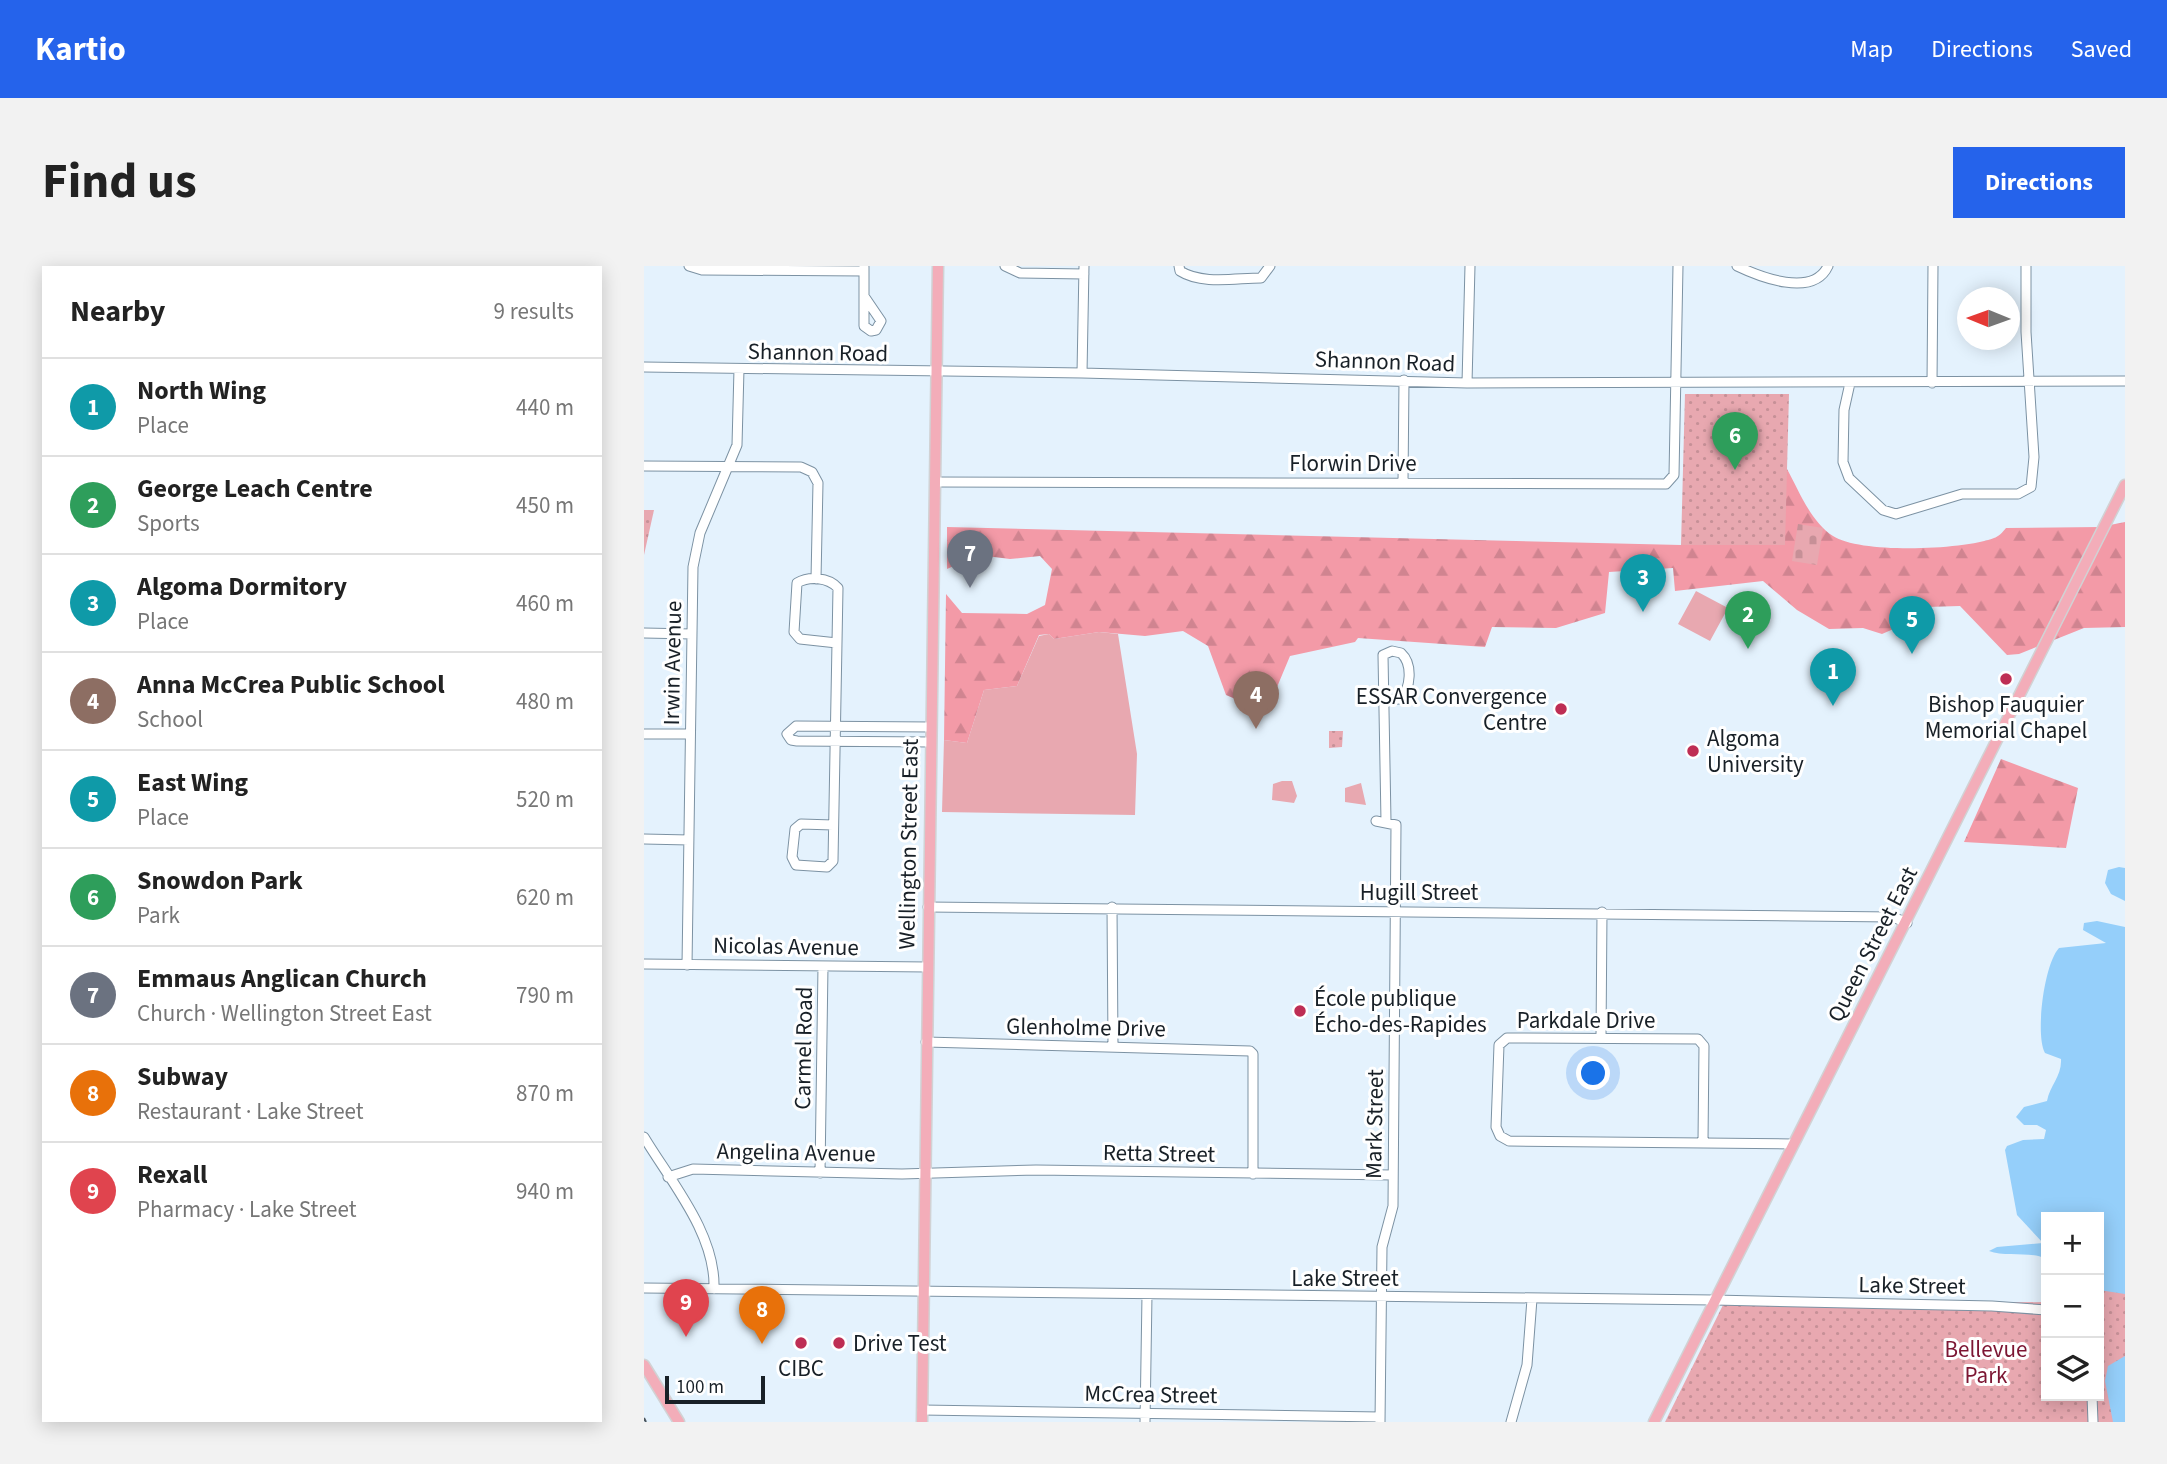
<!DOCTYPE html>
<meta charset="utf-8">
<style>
:root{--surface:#fff;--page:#f2f2f2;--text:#222;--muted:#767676;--line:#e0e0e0;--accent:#2563eb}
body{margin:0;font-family:"Source Sans 3",sans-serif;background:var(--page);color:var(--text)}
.controls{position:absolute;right:21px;bottom:21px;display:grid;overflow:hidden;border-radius:0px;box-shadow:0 4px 18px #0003}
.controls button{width:63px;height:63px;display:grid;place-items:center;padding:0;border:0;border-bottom:2px solid var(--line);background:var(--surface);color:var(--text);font:35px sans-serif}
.compass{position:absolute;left:1313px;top:21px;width:63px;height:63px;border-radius:50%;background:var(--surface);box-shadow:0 4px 18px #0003;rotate:271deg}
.scale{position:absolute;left:21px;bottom:18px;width:100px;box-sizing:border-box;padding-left:7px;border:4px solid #182027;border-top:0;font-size:19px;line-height:24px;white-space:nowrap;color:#182027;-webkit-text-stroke:5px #fff;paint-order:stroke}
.you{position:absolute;left:950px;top:808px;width:24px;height:24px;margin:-18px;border:5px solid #fff;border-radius:50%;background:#1a73e8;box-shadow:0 0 0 10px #1a73e833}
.badge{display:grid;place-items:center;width:46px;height:46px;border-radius:50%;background:var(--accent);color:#fff;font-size:23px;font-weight:700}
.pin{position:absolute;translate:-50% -58px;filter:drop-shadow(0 2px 4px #0008)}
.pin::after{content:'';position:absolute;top:37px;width:24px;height:21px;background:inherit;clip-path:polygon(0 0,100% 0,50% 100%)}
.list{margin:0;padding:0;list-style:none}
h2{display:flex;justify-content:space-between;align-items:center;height:91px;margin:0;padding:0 28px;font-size:30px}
h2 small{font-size:23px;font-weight:400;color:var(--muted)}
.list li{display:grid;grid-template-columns:46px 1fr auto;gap:21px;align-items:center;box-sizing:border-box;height:98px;padding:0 28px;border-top:2px solid var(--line)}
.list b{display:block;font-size:26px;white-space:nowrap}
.list p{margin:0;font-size:23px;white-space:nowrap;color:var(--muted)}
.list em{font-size:23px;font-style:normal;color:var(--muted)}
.icon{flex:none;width:38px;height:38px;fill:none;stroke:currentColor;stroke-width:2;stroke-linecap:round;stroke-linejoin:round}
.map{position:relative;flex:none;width:1481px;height:1156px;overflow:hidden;border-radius:0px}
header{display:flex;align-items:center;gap:42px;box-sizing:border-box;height:98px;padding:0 35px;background:var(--accent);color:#fff}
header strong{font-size:33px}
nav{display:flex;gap:38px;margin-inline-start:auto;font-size:24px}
.intro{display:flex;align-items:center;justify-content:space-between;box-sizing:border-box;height:168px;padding:0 42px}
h1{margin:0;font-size:49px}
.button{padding:18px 32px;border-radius:0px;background:var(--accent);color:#fff;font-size:24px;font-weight:700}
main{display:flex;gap:42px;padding:0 42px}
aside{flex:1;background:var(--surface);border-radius:0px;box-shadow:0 4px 18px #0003}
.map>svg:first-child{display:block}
.green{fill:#e8a8b0}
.forest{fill:url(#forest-firs)}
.cemetery{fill:url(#cemetery-stones)}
.park{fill:url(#park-dots)}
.water{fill:#95cffa}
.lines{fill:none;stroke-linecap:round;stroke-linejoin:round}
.minor-casing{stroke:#7c92a3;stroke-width:11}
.major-casing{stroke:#d1d2d4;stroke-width:13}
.minor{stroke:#fff;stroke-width:9}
.major{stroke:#f3adb9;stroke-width:10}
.rail{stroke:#4c565e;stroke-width:2;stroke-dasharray:9 9;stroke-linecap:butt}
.poi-dot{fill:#be2e54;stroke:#fff;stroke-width:2.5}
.labels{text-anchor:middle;stroke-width:6;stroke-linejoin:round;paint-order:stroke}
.street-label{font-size:23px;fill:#182027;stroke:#fff}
.poi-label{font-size:23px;fill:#182027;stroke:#fff;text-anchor:start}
.park-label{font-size:23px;fill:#7c1633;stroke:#fff}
</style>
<header>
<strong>Kartio</strong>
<nav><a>Map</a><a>Directions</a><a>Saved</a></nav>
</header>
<div class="intro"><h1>Find us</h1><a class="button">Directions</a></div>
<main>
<aside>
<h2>Nearby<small>9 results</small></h2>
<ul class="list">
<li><span class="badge" style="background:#0f9aa8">1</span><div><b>North Wing</b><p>Place</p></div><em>440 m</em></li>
<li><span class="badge" style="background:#2e9e5b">2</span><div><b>George Leach Centre</b><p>Sports</p></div><em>450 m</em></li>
<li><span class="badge" style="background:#0f9aa8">3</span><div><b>Algoma Dormitory</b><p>Place</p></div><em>460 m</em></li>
<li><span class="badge" style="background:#8d6e63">4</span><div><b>Anna McCrea Public School</b><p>School</p></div><em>480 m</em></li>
<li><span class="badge" style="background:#0f9aa8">5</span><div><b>East Wing</b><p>Place</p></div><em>520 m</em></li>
<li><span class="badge" style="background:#2e9e5b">6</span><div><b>Snowdon Park</b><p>Park</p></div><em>620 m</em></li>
<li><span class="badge" style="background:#6b7280">7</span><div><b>Emmaus Anglican Church</b><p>Church · Wellington Street East</p></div><em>790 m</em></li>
<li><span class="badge" style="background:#e8710a">8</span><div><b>Subway</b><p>Restaurant · Lake Street</p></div><em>870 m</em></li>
<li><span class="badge" style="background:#e0444e">9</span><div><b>Rexall</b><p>Pharmacy · Lake Street</p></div><em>940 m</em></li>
</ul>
</aside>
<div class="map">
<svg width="1481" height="1156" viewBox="0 0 1481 1156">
<defs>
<pattern id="forest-firs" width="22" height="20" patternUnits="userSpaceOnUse" patternTransform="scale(1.75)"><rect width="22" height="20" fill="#f39aa7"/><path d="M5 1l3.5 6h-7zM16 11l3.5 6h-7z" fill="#d08490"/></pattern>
<pattern id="cemetery-stones" width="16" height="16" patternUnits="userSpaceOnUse" patternTransform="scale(1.75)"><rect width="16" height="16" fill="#e8a8b0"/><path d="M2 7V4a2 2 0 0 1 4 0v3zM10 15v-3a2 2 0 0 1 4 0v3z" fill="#c69097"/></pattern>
<pattern id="park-dots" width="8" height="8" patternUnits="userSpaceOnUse" patternTransform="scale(1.75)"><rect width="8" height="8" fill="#e8a8b0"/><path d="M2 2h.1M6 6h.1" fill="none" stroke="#c69097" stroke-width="1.8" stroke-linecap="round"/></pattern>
</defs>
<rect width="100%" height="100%" fill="#e4f2fd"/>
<path class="green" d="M1052,325l32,17 -18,33 -32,-17z
M455,366l19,2 19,120 -2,61 -193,-3 2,-72 23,3 17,-53 33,-4 22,-50 10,-2 5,5z
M638,515h10l5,15 -3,7 -22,-3 1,-16z
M717,517l5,22 -21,-3v-14z"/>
<path class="forest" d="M1143,203c12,22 24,53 46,67 27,18 130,14 161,2 4,-1 9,-6 12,-10l94,-1 25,-5v105l-41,1 -65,26 -12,1 -47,-49 -34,1 3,23 -24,-6 -23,10 -19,-6 -34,1 -32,-19 -34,-29 -88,10 -2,-23 -64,4 -4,41 -49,15 -64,-1 -7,20 -127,-9 -3,4 -65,14 -18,43 -25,5 -21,-9 -18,-49 -25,-15 -38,5 -46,-4 -45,7 -5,-5 -10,1 -22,51 -33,4 -17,53 -23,-3 2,-146 16,19 65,1 18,-9 7,-36 -12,-13 -30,3 -32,-4 -31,14v-42l734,18 81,-39z
M1357,493l77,29 -12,60 -102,-6z"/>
<path class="cemetery" d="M1154,258l25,4 -6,37 -25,-4z"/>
<path class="park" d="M1041,128h104l-4,151h-104z
M0,244h10l-10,45z
M685,465h14l-1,16 -13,1z
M1455,1016l26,5v74l-10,61h-450l58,-117 323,-3v94h53z"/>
<path class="water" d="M1475,601l6,1v33l-14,-7 -6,-11 3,-13z
M1453,655l28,6v367l-26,-4v-73h-53v43c-10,-10 -40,-2 -57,-9l8,-4 46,-4 -26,-28 -12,-65 2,-4 16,-6 21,-1 2,-9 -9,-5h-13l-8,-8 8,-10 23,-6c3,-16 15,-25 14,-42l-16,-6c-10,-18 -1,-89 14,-105l47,-5 -23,-13 1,-7z
M1481,1090v66h-12l-8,-41 3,-15z"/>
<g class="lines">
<defs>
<path id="minor" d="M45,0l13,4 162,1
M361,0l15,7 64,1
M535,0l1,5c22,14 56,7 81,7l9,-12
M1093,0c23,11 76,32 91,0
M220,30v30l7,5 5,-1 5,-9 -17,-25v-29
M0,101l438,6 385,10 658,-2
M438,107l2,-107
M823,117l3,-117
M1206,117l-6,27 -1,52 6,16 34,32 13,4 66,-20h56l13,-7 3,-30 -8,-125v-66
M1288,117l1,-117
M0,200l157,1 11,5 6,11 -2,96
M291,216l731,2 8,-9 4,-209
M759,216l1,-102
M0,367l48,1
M739,434l17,-1c11,-10 13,-35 1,-46l-9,-2 -9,4 3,166
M0,468h46
M287,476l-134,-1 -6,-1 -4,-6 9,-8 135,1
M732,555l20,4 -3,381 -11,41 -2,175
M189,559l-32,-1 -6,5 -3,28 4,8 31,2 6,-6 5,-273c-10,-11 -29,-12 -41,-5l-3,49 6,7 37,4
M0,573l45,1
M284,641l965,10 14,6
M468,641l1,139
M0,698l283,3
M43,699l6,-398 7,-34 37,-88 2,-76
M957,772l1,-126
M282,776l324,9 3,3v120
M0,871c27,45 72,97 70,152
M1059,875l1,-95 -6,-7 -191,-1 -8,7 -3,82 4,9 9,5 283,3
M176,907l3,-207
M24,911l25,-8 209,5 134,-4 357,5
M0,1022l1070,12 278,6 54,4
M1448,1130l1,26
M278,1144l458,7
M501,1156l2,-127
M867,1156l16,-57 5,-66"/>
<path id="major" d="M0,1099l35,57
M278,1156l16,-1156
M1010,1156l471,-937"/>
</defs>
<use href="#minor" class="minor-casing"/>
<use href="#major" class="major-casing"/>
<use href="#minor" class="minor"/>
<use href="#major" class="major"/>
<path class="rail" d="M0,1152l2,4"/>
</g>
<g class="poi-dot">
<circle cx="1362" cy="413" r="7"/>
<circle cx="917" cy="443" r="7"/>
<circle cx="1049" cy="485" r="7"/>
<circle cx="656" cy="745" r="7"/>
<circle cx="157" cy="1077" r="7"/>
<circle cx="195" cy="1077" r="7"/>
</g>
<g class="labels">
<g class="street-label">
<text transform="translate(174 86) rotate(1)" y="8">Shannon Road</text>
<text transform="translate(741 95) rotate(2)" y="8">Shannon Road</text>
<text x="709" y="205">Florwin Drive</text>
<text transform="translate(28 397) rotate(-89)" y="8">Irwin Avenue</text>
<text transform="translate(264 578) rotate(-89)" y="8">Wellington Street East</text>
<text x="775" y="634">Hugill Street</text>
<text transform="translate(1228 678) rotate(-63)" y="8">Queen Street East</text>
<text transform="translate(142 680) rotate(1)" y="8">Nicolas Avenue</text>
<text x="942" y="762">Parkdale Drive</text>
<text transform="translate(442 761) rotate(1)" y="8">Glenholme Drive</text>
<text transform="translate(159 782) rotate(-89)" y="8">Carmel Road</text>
<text transform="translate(730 858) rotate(-89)" y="8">Mark Street</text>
<text transform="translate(152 886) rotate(1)" y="8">Angelina Avenue</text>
<text transform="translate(515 887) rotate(1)" y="8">Retta Street</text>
<text x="701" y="1020">Lake Street</text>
<text transform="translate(1268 1019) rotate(1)" y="8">Lake Street</text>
<text transform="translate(507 1128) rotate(1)" y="8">McCrea Street</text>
</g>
<g class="poi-label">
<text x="903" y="438" text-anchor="end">ESSAR Convergence<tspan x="903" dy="26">Centre</tspan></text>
<text x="1362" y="446" text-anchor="middle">Bishop Fauquier<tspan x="1362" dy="26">Memorial Chapel</tspan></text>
<text x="1063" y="480">Algoma<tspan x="1063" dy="26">University</tspan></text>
<text x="670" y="740">École publique<tspan x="670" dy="26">Écho-des-Rapides</tspan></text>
<text x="209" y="1085">Drive Test</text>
<text x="157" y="1110" text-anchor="middle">CIBC</text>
</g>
<g class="park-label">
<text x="1342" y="1091">Bellevue<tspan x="1342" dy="26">Park</tspan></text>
</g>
</g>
</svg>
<div class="controls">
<button>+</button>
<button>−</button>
<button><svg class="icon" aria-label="layers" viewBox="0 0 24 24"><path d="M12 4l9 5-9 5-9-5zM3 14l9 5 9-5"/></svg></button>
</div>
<svg class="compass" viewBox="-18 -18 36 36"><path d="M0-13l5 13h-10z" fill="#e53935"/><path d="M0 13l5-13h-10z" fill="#767676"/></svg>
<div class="scale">100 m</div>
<div class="you"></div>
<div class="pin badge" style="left:1189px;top:440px;background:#0f9aa8">1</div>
<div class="pin badge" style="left:1104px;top:383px;background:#2e9e5b">2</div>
<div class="pin badge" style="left:999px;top:346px;background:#0f9aa8">3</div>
<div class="pin badge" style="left:612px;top:463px;background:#8d6e63">4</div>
<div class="pin badge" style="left:1268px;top:388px;background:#0f9aa8">5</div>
<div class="pin badge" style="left:1091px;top:204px;background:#2e9e5b">6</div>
<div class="pin badge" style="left:326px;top:322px;background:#6b7280">7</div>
<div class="pin badge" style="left:118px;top:1078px;background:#e8710a">8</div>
<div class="pin badge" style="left:42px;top:1071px;background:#e0444e">9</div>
</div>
</main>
